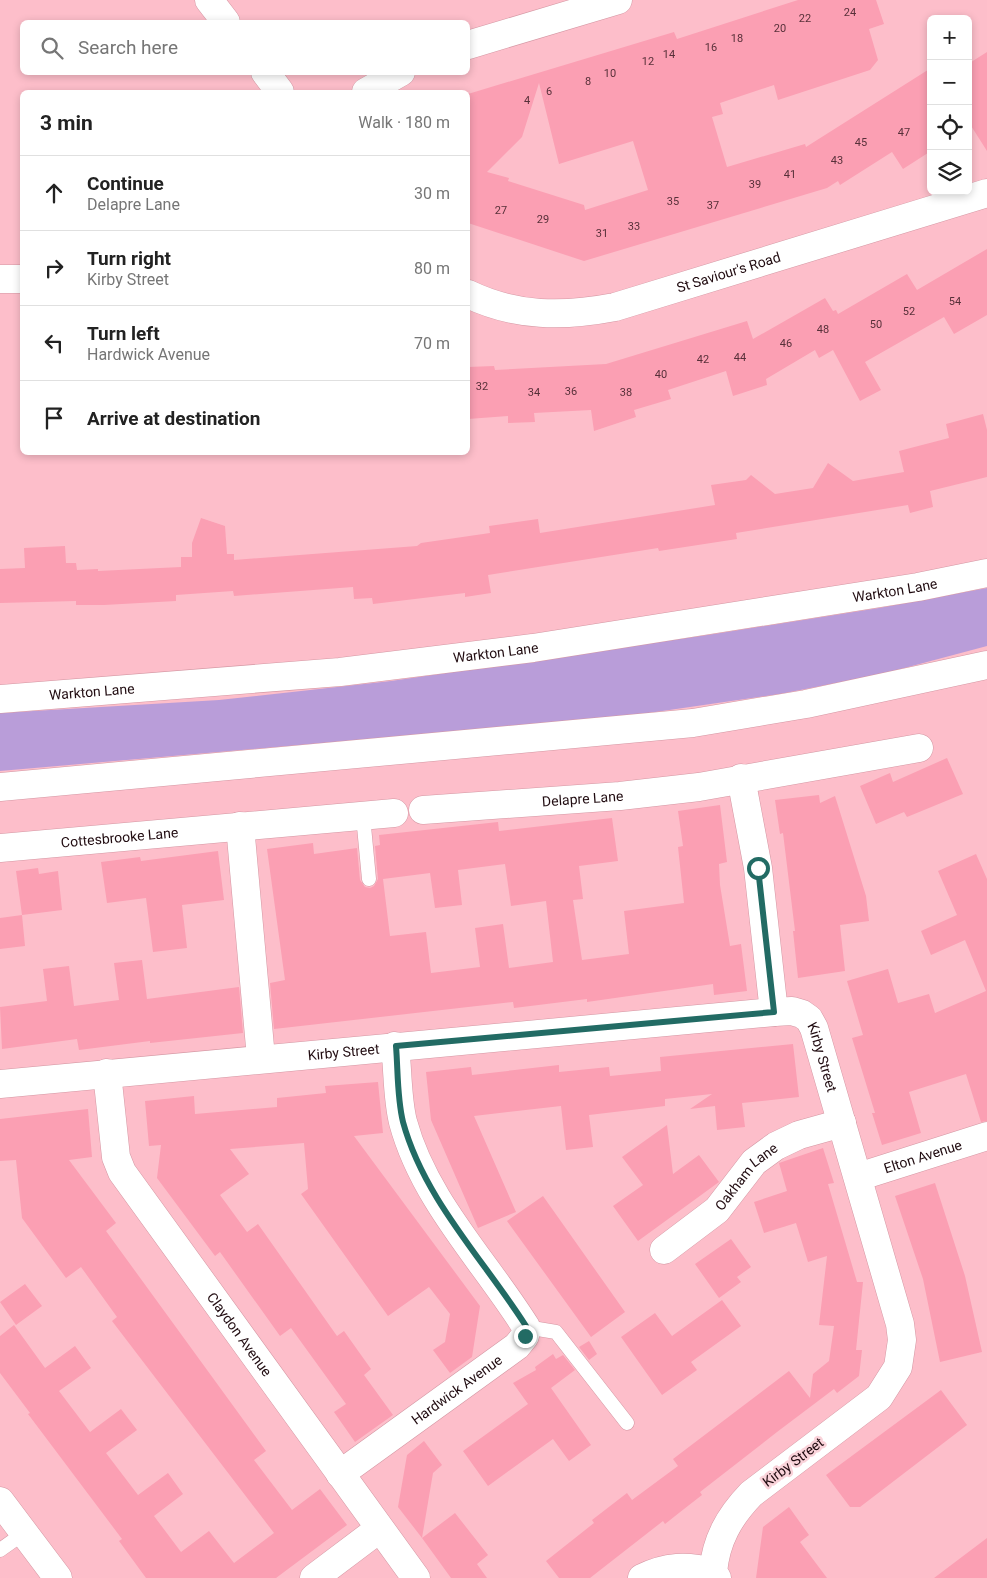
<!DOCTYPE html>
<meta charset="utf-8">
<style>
:root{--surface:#fff;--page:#f2f2f2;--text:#222;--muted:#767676;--line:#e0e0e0}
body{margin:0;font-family:Roboto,sans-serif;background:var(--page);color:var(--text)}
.controls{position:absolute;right:15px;top:15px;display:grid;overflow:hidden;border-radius:8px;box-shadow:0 2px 8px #0003}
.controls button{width:45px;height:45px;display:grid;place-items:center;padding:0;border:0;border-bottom:1px solid var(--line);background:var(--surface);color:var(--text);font:25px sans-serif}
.stop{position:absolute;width:15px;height:15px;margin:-11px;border:4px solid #226b64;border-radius:50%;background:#fff}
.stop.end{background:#226b64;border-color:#fff;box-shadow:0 1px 5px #0008}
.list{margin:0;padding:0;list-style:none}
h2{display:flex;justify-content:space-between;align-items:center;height:65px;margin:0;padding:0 20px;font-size:21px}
h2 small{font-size:16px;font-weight:400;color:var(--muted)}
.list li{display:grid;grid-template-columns:32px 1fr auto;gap:15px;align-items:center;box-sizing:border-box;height:75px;padding:0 20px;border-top:1px solid var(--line)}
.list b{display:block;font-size:19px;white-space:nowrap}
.list p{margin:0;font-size:16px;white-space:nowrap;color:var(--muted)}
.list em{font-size:16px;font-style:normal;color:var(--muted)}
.icon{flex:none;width:28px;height:28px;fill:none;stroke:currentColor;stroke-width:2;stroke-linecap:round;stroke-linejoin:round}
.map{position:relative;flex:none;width:987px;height:1578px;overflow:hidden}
.search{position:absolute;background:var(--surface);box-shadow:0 2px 8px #0003;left:20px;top:20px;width:450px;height:55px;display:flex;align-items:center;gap:12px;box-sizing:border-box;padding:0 18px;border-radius:8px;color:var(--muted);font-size:19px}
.panel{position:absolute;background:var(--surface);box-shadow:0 2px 8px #0003;left:20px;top:90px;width:450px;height:365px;border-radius:8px}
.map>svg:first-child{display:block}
.green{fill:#b99dd9}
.building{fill:#fb9fb3;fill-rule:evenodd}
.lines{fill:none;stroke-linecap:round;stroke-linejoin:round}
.service-casing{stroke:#d497a3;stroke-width:15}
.minor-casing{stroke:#d497a3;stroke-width:29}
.tertiary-casing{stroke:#d497a3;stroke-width:29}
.service{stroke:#fff;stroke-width:14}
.minor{stroke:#fff;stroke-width:28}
.tertiary{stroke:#fff;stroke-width:28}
.route{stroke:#226b64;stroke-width:6}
.labels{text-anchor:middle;stroke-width:5;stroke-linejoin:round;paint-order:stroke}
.number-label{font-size:11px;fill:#573039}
.street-label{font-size:14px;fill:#200b10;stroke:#fad3da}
</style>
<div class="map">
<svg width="987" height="1578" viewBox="0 0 987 1578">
<rect width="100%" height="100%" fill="#fdbeca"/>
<path class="green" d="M987,588v58l-105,28 -102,20 -159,23 -621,54v-58l219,-13 172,-19 323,-47 165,-26z"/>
<path class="building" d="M798,0h78l8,24 -15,5 9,31 -8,10 -92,30 -4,-15 -54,18 3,11 -11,3 15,50 78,-23 1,3 125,-79v83l-28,18 -11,-17 -52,33 -2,-4 -11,7 -243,73 -116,-38v-129l206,-62 3,7zM539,83l20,81 74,-23 15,49 -63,20 -1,-5 -76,-24 1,-3 -22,-6 35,-35z
M987,52v99l-19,-30v-57z
M987,249v66l-33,19 -10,-17 -79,45 16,28 -21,11 -27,-51 -14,8 -4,-8 -49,29 1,6 -34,11 -7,-25 -58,19 3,9 -37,11 2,7 -42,14 -3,-21 -57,3 1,9 -27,1v-7l-40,3v-52l26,-1 1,4 111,-6 141,-43 6,18 72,-41 8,13 3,-1 2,4 69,-40 10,16z
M983,414l4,16v47l-57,14 3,16 -23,6 -2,-8 -172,28 1,6 -78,12 -1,-3 -170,27 3,18 -26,4v-4l-92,11 -1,-6 -18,1 -1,-12 -119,9 -1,-5 -57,4v6l-72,4h-28v-4l-76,2v-34l25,-1 -1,-20 41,-2 1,17h10l1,7 21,-1v2l83,-4v-10h11v-14l9,-25 24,8 2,28h7v6l183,-14 4,-3 69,-10 -1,-7 49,-7 2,14 175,-28 -4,-20 35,-5 5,-5 24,19 38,-6 15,-25 25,18 51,-9 -5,-21 50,-13 -3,-14z
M947,758l16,36 -56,23 -3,-5 -28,12 -16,-38 30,-13 3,9z
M819,795l1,8 15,-7 31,100 3,25 -29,4 5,46 -47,7 -5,-47h2l-12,-98 -3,1 -5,-34z
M720,805l7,57 -8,2 1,21 10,61 11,-2 6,47 -33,4 -1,-11 -126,18v-3l-73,9 -1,-6 -239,27 -4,-46 15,-3 -18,-131 46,-6 1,11 43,-6 3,32 5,7 5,1 4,-2 4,-7 -3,-33 5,-1 -1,-10 119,-13 1,9 113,-13 6,43 -39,5 4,33 -10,1 9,60 47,-6 -5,-43 60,-8 -6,-56 5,-1 -5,-35zM505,864l6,42 35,-5 7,61 -44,6 -6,-44 -28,4 5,39 -49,6 -5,-41 -36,4 -7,-57 47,-6 5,35 27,-3 -4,-35z
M218,851l6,49 -42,5 5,43 -34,4 -7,-54 -39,5 -6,-41 39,-5 1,4z
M976,854l11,25v242l-6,1 -15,-48 -57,18 12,41 -39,12 -10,-32h3l-23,-75 11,-3 -16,-54 41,-12 10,34 31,-9 6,19 51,-22 -21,-51 -34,15 -10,-24 36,-16 -19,-44z
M38,868l1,6 19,-3 4,39 -40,5 -6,-44z
M22,915l3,31 -25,3v-31z
M142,960l5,39 92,-12 4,46 -93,10v-2l-71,9 -2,-11 -75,10 -2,-42 47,-6 -4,-32 26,-3 5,40 45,-6 -5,-37z
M793,1044l6,53 -57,6 3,24 -28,3 -2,-24 -25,3 22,-15 -47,5v7l-76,9 4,32 -27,3 -5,-44 -87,10 42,96 -38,16 -47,-108 -5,-48 45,-5 1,8 87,-10v7l50,-5 1,9 51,-5 -1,-14z
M378,1082l5,51 -29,3 126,170 -8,51 -22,16 -17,-23 12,-8 5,-28 -21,-27 -41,29 -87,-122 7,-5 -4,-46 -74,6 19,25 -29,21 27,37 11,-8 79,112 7,-5 27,38 -7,6 29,40 -38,27 -21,-30 12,-8 -55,-76 -11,8 -60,-84 -5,4 -58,-78 4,-33 -12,1 -4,-45 49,-5 1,18 82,-7v-9l49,-5 -1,-7z
M88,1109l4,48 -23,3 47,63 -10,8 160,220 -12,9 38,50 28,-21 27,36 -71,53h-130l-27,-37 3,-2 -94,-125 2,-1 -30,-40v-37l14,-11 31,43 30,-22 16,22 -32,23 31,41 31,-23 16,21 -31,23 32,42 30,-22 15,21 -29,22 27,36 28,-21 25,32 40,-30 -162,-212 5,-4 -36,-50 -15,11 -44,-60 -6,-58 -16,1v-42z
M667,1125l6,49 26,-19 20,27 -81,59 -25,-35 30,-21 -21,-28z
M823,1148l11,35 -6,1 29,98h6l-7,68h6l-3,26 -22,17 -3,-4 -57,43 -77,60 2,3 -18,14 -19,15 -2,-3 -73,57h-31l-13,-17 48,-38 -2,-3 35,-27 5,7 46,-34 -5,-7 116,-88 21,27 3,-24 16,-13 5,-35 -15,-1 8,-69 -19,6 -12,-39 -32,10 -10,-31 33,-11 -8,-28z
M935,1183l30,93 17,76 -42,10 -17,-83 -28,-83z
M543,1196l82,116 -34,25 -84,-116z
M731,1239l20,28 -14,10 4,5 -22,16 -24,-34z
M25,1284l17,22 -26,19 -16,-23z
M722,1300l19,26 -50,36 6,8 -35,25 -41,-58 34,-24 17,23z
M589,1341l8,13 -8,6 -10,-13z
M553,1354l3,5 7,-4 12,15 -24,18 40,57 -22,16 -16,-22 -65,47 -25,-35 65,-47 -15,-21 23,-13 -1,-3z
M941,1390l26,35 -107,82h-10l-24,-32z
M424,1441l18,24 -9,8 -11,65 -24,-31 9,-52z
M789,1507l20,28 -9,7 27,36h-71l7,-51z
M455,1513l33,42 -11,9 10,14h-36l-29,-40z
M987,1538v40h-53z"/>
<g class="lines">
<defs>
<path id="service" d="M363,816l6,63
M526,1327l30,5 71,91
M0,1550l24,-17"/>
<g id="minor">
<path d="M209,0l17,22"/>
<path d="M468,45l150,-45"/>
<path d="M265,72l15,20"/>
<path d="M366,92l35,-20"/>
<path d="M0,279h22"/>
<path id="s1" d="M468,294c48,23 95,23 147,13l372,-114"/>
<path id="s2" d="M0,699l340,-27 193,-24 385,-61 69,-14"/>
<path d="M741,778l17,90 16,144"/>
<path id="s3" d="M423,810l197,-14 79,-9 220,-39"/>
<path d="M240,826l21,232"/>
<path id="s4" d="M0,848l394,-35"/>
<path id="s5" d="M107,1073l9,84 6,15 294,406"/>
<path id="s6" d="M0,1084l774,-72 18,-1 10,3 7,5 5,9 86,296 2,16 -4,27 -19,30 -128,97c-22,23 -35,46 -38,78l4,6"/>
<path id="s7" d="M858,1177l129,-41"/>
<path id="s8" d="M664,1250l53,-40 37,-48 22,-16 23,-11 43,-12"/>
<path id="s9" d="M340,1474l177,-128 8,-10 1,-9c-42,-67 -102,-127 -123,-205 -6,-24 -5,-52 -8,-76"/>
<path d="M0,1501l58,77"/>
<path d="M314,1578l65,-49"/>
<path d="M642,1578c24,-12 45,-13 71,-6"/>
</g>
<path id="tertiary" d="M0,787l693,-64 113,-19 181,-39"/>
</defs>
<use href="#service" class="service-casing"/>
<use href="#minor" class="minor-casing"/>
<use href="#tertiary" class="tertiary-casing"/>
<use href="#service" class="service"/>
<use href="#minor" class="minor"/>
<use href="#tertiary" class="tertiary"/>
</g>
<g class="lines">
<path class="route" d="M525,1336l1,-10c-42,-66 -102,-127 -123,-204 -6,-24 -5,-52 -7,-76l378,-34 -16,-144"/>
</g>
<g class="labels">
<g class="number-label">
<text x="850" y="16">24</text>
<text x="805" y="22">22</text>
<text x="780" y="32">20</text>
<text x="737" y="42">18</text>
<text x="711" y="51">16</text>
<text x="669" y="58">14</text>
<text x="648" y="65">12</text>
<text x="610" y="77">10</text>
<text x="588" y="85">8</text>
<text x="549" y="95">6</text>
<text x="527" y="104">4</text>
<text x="904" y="136">47</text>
<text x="861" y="146">45</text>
<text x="837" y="164">43</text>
<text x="790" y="178">41</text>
<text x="755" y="188">39</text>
<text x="673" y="205">35</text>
<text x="713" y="209">37</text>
<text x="501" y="214">27</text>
<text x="543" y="223">29</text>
<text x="634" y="230">33</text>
<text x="602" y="237">31</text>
<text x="955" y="305">54</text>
<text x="909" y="315">52</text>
<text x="876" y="328">50</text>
<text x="823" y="333">48</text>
<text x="786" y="347">46</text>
<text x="740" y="361">44</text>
<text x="703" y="363">42</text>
<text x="661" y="378">40</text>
<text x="482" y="390">32</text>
<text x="571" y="395">36</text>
<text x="534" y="396">34</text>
<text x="626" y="396">38</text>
</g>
<g class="street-label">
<text dy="5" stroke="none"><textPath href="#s1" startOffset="269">St Saviour's Road</textPath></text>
<text dy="5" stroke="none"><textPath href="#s2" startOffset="902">Warkton Lane</textPath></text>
<text dy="5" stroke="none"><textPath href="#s2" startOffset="498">Warkton Lane</textPath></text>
<text dy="5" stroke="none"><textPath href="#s2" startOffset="92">Warkton Lane</textPath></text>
<text dy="5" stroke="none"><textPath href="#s3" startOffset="160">Delapre Lane</textPath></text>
<text dy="5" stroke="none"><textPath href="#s4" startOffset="120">Cottesbrooke Lane</textPath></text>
<text dy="5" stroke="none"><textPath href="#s6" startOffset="345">Kirby Street</textPath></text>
<text dy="5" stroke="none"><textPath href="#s6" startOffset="855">Kirby Street</textPath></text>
<text dy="5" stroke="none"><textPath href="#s7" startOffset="68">Elton Avenue</textPath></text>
<text dy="5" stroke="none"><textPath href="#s8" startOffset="111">Oakham Lane</textPath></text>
<text dy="5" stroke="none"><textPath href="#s5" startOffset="301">Claydon Avenue</textPath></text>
<text dy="5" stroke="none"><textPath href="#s9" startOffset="144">Hardwick Avenue</textPath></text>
<text transform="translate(793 1462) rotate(-37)" y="5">Kirby Street</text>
</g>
</g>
</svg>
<div class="controls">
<button>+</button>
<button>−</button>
<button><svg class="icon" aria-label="locate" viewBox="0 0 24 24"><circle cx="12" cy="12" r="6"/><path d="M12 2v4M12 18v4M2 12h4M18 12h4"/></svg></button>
<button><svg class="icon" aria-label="layers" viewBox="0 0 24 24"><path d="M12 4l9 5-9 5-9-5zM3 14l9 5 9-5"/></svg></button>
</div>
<div class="stop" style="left:758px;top:868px"></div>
<div class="stop end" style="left:525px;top:1336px"></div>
<div class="search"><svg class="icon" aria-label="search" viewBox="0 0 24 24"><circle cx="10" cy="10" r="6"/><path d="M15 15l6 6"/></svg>Search here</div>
<section class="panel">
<h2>3 min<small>Walk · 180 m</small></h2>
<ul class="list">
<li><svg class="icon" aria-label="ahead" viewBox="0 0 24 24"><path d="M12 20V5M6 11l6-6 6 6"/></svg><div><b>Continue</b><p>Delapre Lane</p></div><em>30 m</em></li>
<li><svg class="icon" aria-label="right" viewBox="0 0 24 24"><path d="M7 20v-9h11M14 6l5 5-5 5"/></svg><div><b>Turn right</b><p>Kirby Street</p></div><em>80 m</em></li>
<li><svg class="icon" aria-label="left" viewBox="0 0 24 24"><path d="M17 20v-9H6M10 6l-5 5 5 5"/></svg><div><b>Turn left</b><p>Hardwick Avenue</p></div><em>70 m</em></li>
<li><svg class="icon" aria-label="arrive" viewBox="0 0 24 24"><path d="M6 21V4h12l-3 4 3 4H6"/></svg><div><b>Arrive at destination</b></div></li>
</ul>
</section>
</div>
